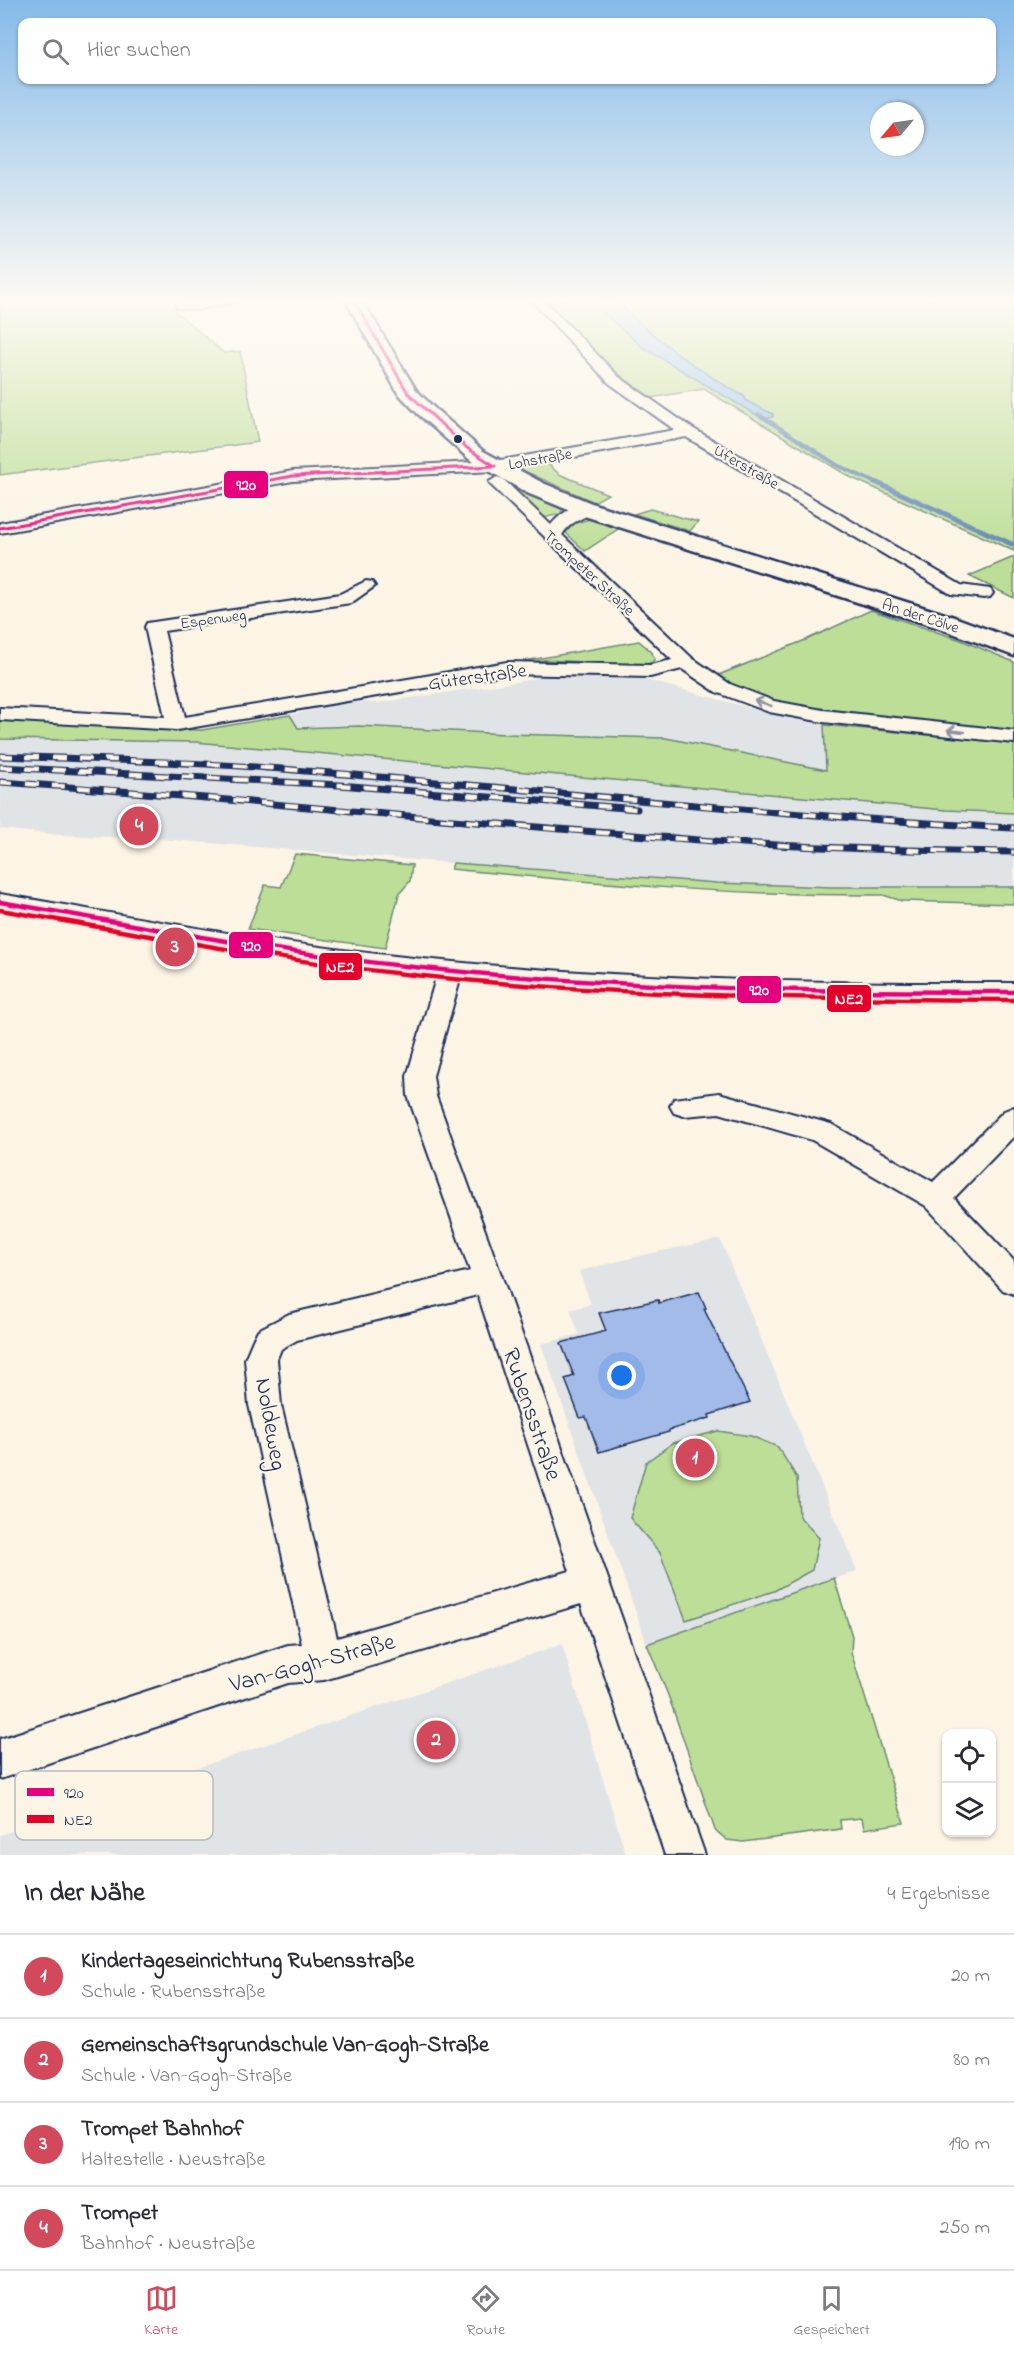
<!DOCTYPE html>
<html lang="de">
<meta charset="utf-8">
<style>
:root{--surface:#fff;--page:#f7f7f7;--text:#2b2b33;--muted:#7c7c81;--line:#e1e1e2;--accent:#d1495b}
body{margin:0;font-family:"Indie Flower",sans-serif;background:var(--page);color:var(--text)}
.controls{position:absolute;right:18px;bottom:18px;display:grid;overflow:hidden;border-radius:12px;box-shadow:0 2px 4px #0004}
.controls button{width:54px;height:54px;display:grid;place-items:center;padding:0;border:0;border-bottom:2px solid var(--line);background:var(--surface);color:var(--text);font:30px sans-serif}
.compass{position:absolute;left:870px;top:102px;width:54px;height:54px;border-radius:50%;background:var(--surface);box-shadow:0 2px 4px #0004;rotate:241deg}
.you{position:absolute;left:622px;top:1376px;width:21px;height:21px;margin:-15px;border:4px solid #fff;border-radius:50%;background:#1a73e8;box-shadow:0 0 0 9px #1a73e833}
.badge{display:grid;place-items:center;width:39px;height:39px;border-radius:50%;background:var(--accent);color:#fff;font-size:20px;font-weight:700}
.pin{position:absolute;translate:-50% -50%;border:3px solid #fff;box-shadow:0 2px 6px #0006}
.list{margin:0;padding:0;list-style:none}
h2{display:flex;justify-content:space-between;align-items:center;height:78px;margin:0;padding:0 24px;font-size:26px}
h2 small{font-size:20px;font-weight:400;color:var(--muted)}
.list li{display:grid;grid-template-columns:39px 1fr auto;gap:18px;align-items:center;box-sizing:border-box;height:84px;padding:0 24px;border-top:2px solid var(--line)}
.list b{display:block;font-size:22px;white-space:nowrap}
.list p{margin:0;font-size:20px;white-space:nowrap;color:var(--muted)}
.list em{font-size:20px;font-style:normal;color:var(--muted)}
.icon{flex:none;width:33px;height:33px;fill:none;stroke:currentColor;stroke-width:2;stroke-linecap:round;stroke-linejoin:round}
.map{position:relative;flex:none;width:1014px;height:1855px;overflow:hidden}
.search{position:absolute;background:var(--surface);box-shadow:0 2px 4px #0004;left:18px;right:18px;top:18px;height:66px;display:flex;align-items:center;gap:15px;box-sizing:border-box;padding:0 21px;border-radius:12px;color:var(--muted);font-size:22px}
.sheet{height:414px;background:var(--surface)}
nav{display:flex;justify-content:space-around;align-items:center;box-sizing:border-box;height:84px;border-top:2px solid var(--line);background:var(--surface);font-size:16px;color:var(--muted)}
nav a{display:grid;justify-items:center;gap:3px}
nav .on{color:var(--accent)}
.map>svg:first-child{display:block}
.built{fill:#e1e4e6}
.green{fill:#bdde97;stroke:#6c867a;stroke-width:1.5}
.water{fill:#92c2ed;stroke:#6287b4;stroke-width:1.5}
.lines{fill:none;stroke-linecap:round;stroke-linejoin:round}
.stream-far1{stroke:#6287b4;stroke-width:4}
.stream{stroke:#6287b4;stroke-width:5}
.building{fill:#a3bbe8;stroke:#1b2f5e;stroke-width:1.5}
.street-casing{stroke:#1b2f5e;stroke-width:4}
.secondary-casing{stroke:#1b2f5e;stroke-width:5}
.street{fill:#fcf5e5;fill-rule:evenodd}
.secondary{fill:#fcf5e5;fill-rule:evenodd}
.rail-casing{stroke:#1b2f5e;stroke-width:7}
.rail{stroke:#fcf5e5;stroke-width:4.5;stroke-dasharray:13;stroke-linecap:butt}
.bus-1-far1-casing{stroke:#fcf5e5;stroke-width:6}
.bus-1-casing{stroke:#fcf5e5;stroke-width:9}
.bus-2-casing{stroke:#fcf5e5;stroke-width:9}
.bus-1-far1{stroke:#e5007d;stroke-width:3}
.bus-1{stroke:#e5007d;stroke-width:4.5}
.bus-2{stroke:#e4002b;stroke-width:4.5}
.oneway{stroke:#8c92a2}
.bus-dot{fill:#1b2f5e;stroke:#fcf5e5;stroke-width:2}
.labels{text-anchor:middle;stroke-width:4.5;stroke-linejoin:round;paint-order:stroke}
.far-street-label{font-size:16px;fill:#1b2f5e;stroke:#fcf5e5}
.street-label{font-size:20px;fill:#1b2f5e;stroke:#fcf5e5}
.near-street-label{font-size:24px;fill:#1b2f5e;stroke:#fcf5e5}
.key{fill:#fcf5e5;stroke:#b8babc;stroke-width:1.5}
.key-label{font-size:16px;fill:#1b2f5e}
.line-badge{stroke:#fcf5e5;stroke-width:2}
.badge-label{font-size:16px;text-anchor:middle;font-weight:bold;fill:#fff}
</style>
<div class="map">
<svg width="1014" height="1855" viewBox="0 0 1014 1855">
<rect width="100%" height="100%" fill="#fcf5e5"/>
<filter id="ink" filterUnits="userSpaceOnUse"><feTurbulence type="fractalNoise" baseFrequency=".0167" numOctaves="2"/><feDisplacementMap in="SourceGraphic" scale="12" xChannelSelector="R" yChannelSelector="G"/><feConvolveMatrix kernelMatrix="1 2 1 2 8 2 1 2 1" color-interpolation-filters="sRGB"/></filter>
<g filter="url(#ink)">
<path class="built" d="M560,673l76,4 107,29 81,19 2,45 -160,-32 -160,-4 -147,-8 -61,2 -8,-13 64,-14 23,2 139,-21z
M0,739l195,3 751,68 68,3v74h-182l-115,-4 -98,-6 -459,-38 -101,-4 -59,-6z
M720,1239l137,332 -210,73 -106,-300 38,-10 -9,-24 21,-6 -12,-33 73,-18z
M562,1644l64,211h-626v-20z"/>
<path class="green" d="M0,299h161l63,54 16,-2 18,91 -258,33z
M543,299h471v252l-164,-74 -146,-88 -54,9 -44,-34z
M547,463l12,11 49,20 -14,8 -72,-32 3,-3z
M511,484l48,22 3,2 -1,6 -18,4 -35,-33z
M650,509l48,13 -8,9 -56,-17z
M590,519l31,8 -36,24 -19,-18 6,-9z
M1014,557v41l-45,-22z
M871,610l90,30 53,22v68c-41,-3 -82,-7 -123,-11 -59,-6 -125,-9 -175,-43l92,-37z
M639,641l12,10 4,8 -4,4 -8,2 -98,-5 -23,4 -4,-2z
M290,715l8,13 61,-2 147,8 160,4 160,32 -2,-45 190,18v70l-68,-3 -751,-68 -195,-3v-19l149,9 53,1z
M295,854l117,11 -2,16 -11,13 -14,54 -137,-19 17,-44 16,2z
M453,863l264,20 115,4h182v17l-112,-3 -19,-6c-145,1 -288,-12 -432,-26z
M718,1431l33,5 27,11 19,31 2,38 20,22 -7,32 -38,21 -88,29 -26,-67 -30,-35 16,-56 27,-19z
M834,1578l18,58 -1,16 53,171 -40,6 -2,-11 -22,2 1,9 -98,13 -16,-2 -12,-10 -47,-135 -21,-51z"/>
<path class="water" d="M588,299h26c39,39 83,71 131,98l1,4 27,13v3l-10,2 -121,-72z"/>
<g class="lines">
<path class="stream-far1" d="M758,414l79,51 39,18"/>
<path class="stream" d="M873,481l141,64"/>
</g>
<path class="building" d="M699,1292l7,16 -2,1 46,93 -41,13 1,3 -41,12v2l-70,20 -13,-35 -6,1 -15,-39 9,-3 -13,-33 45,-12 -7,-18 59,-13 1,3z"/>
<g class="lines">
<defs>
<path id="street" d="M179,299h20l-2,3 17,-3h23l-2,3 -38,8 -20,-2 -2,-3z
M530,299h13l76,78 73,51 269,157 29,4 3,4 -3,4 -6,1 -33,-4 -265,-157 -191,34 -202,10 -293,52v-10l293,-52 202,-10 180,-31 -66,-47z
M497,477l6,2 48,46c8,-11 27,-23 41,-19l2,3c-10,12 -21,9 -32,26l130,123 38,26 44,17 49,9 191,21v12l-191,-21 -54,-10 -53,-20 -34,-23 -32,8 -143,-3 -330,56 -177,-10v-12l165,9 -20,-90 2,-4 193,-29 26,-13 6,1 3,4 -24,17 -187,28 21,86 322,-55 143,3 22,-5 -181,-175 -2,-3z
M0,894c131,22 262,48 395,62 206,23 412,28 619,27v18c-185,1 -370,-2 -554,-21l-27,96 3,20 67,184 202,575h-40l-84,-251 -257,76 -36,3 -288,96v-40l288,-94 14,-1 -53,-239 -4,-46 8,-19 5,-10 31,-16 181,-43 -62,-175 -1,-20 29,-98 -140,-17 -296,-51zM478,1295l92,276 -233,67 -56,-233 -4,-46 4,-10 16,-9z
M719,1093l112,31 102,58 71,-71 10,-4v29l-60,62 60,63v33l-11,-4 -77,-84 -114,-66 -93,-27 -35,3 -10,-3 -4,-7 4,-7z"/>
<path id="secondary" d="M345,299h16l55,91 16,16 51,45 60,32 51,21 360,113 60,22v17l-78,-29 -358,-113 -51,-21 -58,-34 -51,-45 -20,-21z"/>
</defs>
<use href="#street" class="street-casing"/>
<use href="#secondary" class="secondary-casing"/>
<use href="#street" class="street"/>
<use href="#secondary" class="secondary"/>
<defs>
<path id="rail" d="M0,756c85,3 170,5 255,11 253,19 505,48 759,61
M0,767l339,18 298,24
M0,782c253,17 505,46 759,62 85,5 170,7 255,8"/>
</defs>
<use href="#rail" class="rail-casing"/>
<use href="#rail" class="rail"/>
<defs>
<path id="bus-1-far1" d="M353,299l55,94 59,55 28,18
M0,528l293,-52 202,-10"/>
<path id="bus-1" d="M0,902c131,22 262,48 395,63 205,23 412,27 619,27"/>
<path id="bus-2" d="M0,910c131,22 262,48 395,63 205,23 412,26 619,27"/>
</defs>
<use href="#bus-1-far1" class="bus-1-far1-casing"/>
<use href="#bus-1" class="bus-1-casing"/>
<use href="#bus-2" class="bus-2-casing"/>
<use href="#bus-1-far1" class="bus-1-far1"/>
<use href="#bus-1" class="bus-1"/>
<use href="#bus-2" class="bus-2"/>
</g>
<defs><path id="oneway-shaft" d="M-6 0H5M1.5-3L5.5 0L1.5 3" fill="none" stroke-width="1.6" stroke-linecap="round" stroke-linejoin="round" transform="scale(1.5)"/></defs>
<g class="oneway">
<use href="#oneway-shaft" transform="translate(763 703) rotate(-161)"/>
<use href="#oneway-shaft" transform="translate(956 731) rotate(-174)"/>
</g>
</g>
<linearGradient id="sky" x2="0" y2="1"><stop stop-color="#85baea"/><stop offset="0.54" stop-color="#fefaf3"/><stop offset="1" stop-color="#fefaf3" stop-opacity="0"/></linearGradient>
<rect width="1014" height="558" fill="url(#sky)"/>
<circle class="bus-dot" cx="458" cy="439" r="5"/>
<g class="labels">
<g class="far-street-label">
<text transform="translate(540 458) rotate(-10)" y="6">Lohstraße</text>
<text transform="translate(747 466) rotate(30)" y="6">Uferstraße</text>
<text transform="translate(590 572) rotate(43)" y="6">Trompeter Straße</text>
<text transform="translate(921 615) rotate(18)" y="6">An der Cölve</text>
<text transform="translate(213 618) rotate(-8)" y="6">Espenweg</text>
</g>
<g class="street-label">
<text transform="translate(477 676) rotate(-8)" y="7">Güterstraße</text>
</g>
<g class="near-street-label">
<text transform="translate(533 1414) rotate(71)" y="8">Rubensstraße</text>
<text transform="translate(272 1424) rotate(80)" y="8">Noldeweg</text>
<text transform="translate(312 1662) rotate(-15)" y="8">Van-Gogh-Straße</text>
</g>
</g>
<rect x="15" y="1771" width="198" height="69" rx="9" class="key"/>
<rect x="27" y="1788" width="27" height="8" fill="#e5007d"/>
<rect x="27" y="1815" width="27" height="8" fill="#e4002b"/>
<g class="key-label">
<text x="64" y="1798">920</text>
<text x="64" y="1825">NE2</text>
</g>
<g class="line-badge">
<rect x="223" y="470" width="46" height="29" rx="6" fill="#e5007d"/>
<rect x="228" y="931" width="46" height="28" rx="6" fill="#e5007d"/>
<rect x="318" y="952" width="45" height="29" rx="6" fill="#e4002b"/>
<rect x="736" y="975" width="46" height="29" rx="6" fill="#e5007d"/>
<rect x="826" y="984" width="46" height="29" rx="6" fill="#e4002b"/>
</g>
<g class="badge-label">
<text x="246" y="490">920</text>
<text x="251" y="951">920</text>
<text x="340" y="972">NE2</text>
<text x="759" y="995">920</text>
<text x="849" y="1004">NE2</text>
</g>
</svg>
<div class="controls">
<button><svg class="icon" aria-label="locate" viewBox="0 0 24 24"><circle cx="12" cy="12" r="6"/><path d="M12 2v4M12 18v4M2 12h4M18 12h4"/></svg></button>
<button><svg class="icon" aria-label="layers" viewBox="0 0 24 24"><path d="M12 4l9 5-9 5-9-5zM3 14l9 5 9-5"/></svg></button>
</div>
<svg class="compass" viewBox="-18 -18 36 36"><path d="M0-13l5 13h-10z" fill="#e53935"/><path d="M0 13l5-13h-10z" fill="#7c7c81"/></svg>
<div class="you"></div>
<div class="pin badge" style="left:695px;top:1458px">1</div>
<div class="pin badge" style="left:436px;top:1740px">2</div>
<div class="pin badge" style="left:175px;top:947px">3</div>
<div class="pin badge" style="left:139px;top:826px">4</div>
<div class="search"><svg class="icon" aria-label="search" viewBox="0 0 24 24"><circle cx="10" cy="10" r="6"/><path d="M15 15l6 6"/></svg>Hier suchen</div>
</div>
<section class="sheet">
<h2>In der Nähe<small>4 Ergebnisse</small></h2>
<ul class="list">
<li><span class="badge">1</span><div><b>Kindertageseinrichtung Rubensstraße</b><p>Schule · Rubensstraße</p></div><em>20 m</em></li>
<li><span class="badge">2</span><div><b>Gemeinschaftsgrundschule Van-Gogh-Straße</b><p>Schule · Van-Gogh-Straße</p></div><em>80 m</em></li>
<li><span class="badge">3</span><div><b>Trompet Bahnhof</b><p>Haltestelle · Neustraße</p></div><em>190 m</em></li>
<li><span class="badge">4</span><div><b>Trompet</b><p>Bahnhof · Neustraße</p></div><em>250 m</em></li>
</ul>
</section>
<nav>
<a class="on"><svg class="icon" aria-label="map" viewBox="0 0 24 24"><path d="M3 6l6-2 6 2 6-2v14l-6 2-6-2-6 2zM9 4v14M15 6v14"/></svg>Karte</a>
<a><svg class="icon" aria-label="directions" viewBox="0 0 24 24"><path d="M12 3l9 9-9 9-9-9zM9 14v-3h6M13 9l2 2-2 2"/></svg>Route</a>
<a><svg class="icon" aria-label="saved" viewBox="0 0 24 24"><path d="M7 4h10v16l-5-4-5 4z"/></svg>Gespeichert</a>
</nav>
